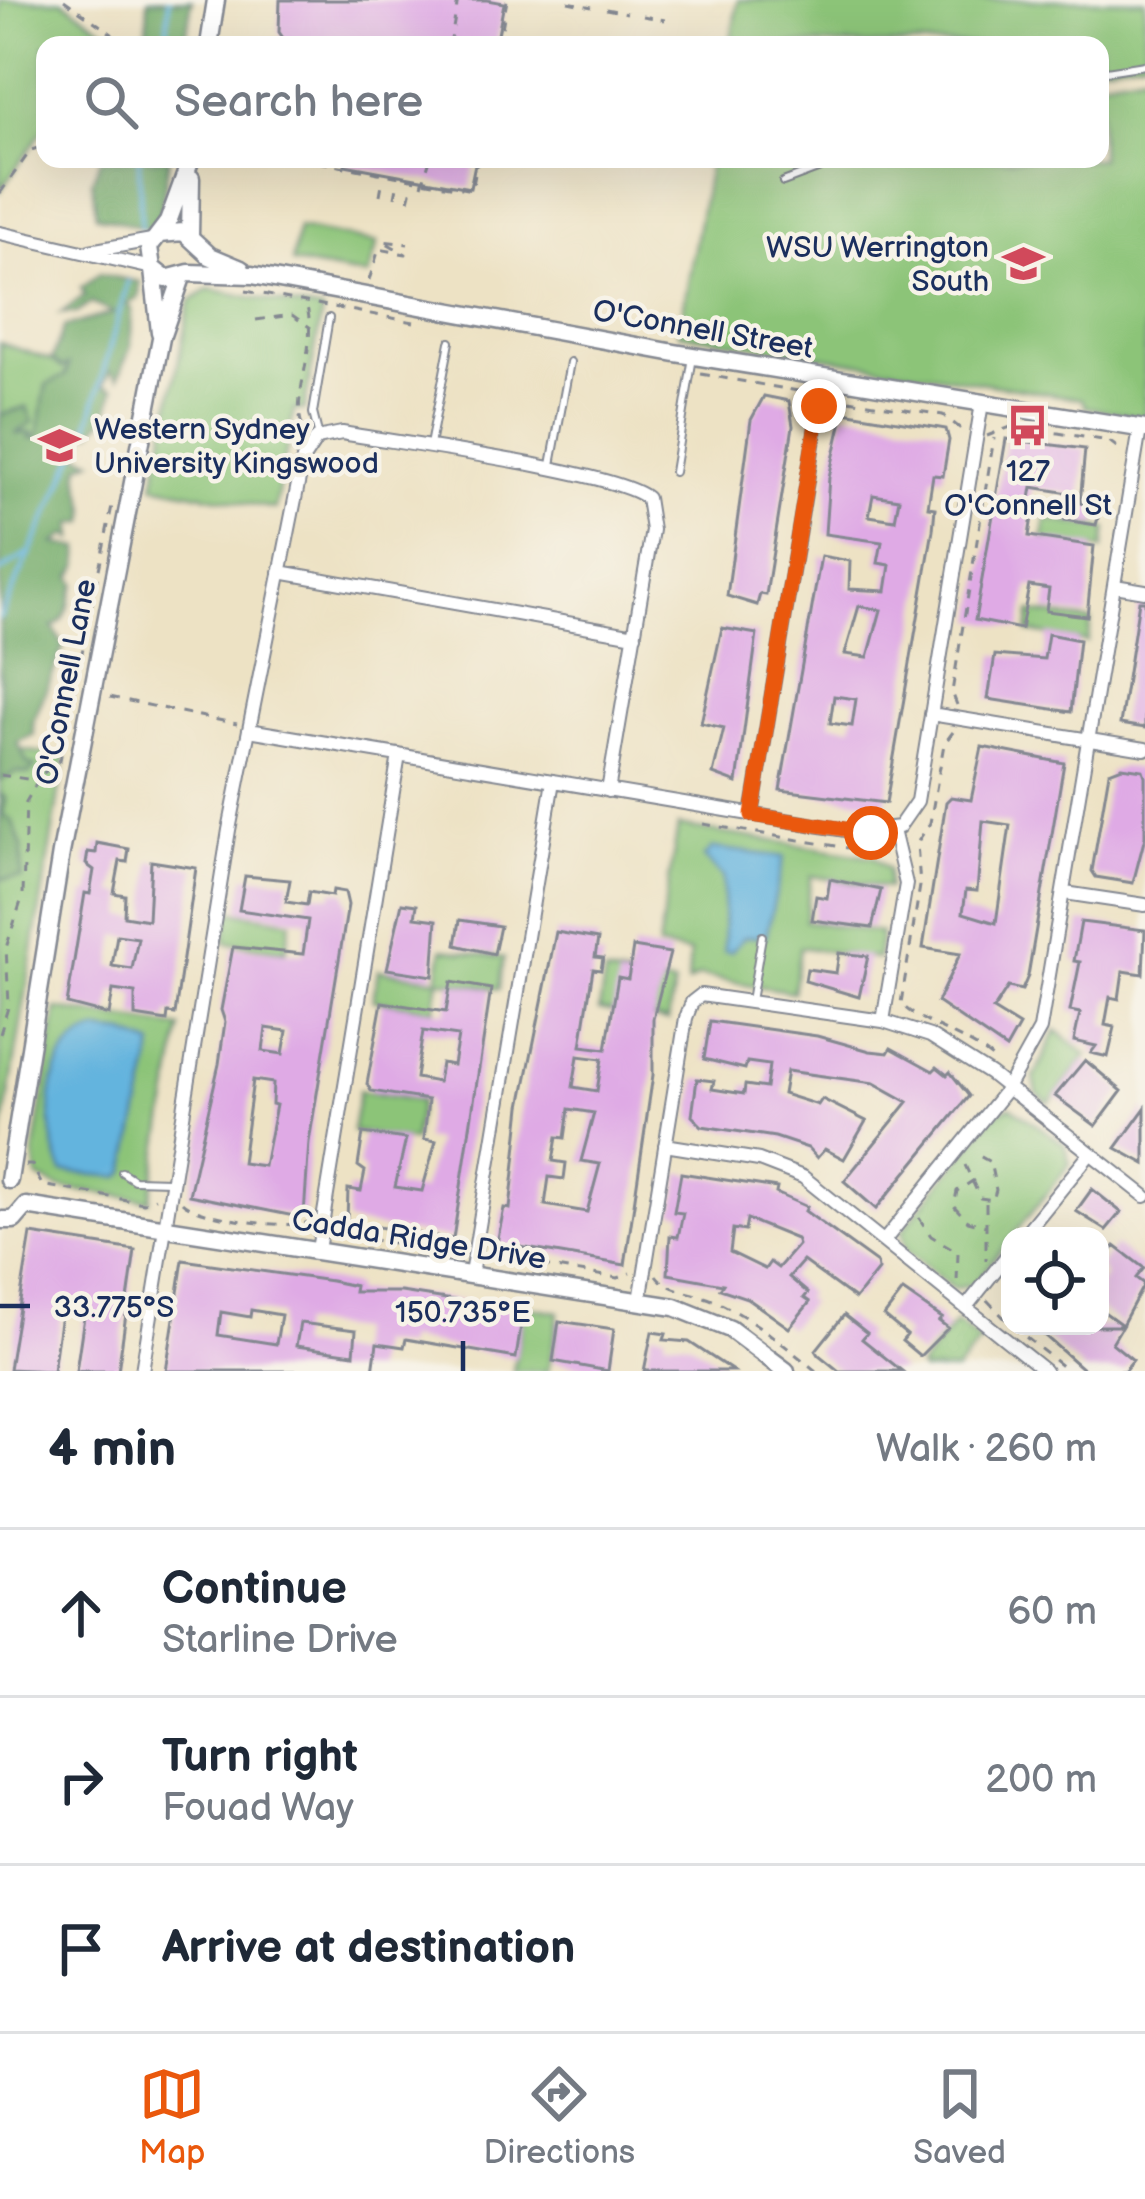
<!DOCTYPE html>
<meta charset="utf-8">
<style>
:root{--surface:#fff;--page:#f6f6f7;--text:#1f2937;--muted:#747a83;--line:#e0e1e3;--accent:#ea580c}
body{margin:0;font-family:"Balsamiq Sans",sans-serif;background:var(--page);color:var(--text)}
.controls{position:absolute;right:36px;bottom:36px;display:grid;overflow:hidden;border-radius:24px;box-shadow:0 12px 48px #0002}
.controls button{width:108px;height:108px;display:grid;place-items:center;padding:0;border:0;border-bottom:3px solid var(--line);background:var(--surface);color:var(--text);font:60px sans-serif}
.stop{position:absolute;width:36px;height:36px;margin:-27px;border:9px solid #ea580c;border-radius:50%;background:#fff}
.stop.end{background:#ea580c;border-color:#fff;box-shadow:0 3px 12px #0008}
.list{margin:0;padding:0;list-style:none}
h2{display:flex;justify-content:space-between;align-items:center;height:156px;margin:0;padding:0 48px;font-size:51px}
h2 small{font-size:39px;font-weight:400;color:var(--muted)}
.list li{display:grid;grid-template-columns:78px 1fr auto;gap:36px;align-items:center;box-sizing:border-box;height:168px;padding:0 48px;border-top:3px solid var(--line)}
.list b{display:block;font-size:45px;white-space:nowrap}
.list p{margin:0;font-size:39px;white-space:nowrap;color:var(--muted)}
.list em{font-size:39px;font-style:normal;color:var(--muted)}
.icon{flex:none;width:66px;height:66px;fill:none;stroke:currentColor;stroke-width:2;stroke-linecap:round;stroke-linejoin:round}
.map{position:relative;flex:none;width:1145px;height:1371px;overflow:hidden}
.search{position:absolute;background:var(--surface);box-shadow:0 12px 48px #0002;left:36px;right:36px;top:36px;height:132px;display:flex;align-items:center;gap:30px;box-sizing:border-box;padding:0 42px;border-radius:24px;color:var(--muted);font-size:45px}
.sheet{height:660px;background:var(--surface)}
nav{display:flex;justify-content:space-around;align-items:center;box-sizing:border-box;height:168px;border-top:3px solid var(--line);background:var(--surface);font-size:33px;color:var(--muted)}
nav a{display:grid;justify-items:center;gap:6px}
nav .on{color:var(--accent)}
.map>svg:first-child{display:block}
.green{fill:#8cc478;stroke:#547a6b;stroke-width:3}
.forest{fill:#71aa68;stroke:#466c63;stroke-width:3}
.water{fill:#63b4de;stroke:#3f729e;stroke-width:3}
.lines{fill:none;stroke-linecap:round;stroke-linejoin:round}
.stream{stroke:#63b4de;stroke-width:4.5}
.building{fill:#dfaae5;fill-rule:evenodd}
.lane-casing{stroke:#848891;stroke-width:10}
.street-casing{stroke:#848891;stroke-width:16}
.secondary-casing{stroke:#848891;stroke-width:21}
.path{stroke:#848891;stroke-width:3;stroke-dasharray:9 9;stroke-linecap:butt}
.lane{stroke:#fff;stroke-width:6}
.street{stroke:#fff;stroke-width:12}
.secondary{stroke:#fff;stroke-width:16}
.route{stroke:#ea580c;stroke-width:15}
.ticks{fill:none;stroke:#1b2f5e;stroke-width:4.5}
.labels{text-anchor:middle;stroke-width:9;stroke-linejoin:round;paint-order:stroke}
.poi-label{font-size:30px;fill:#1b2f5e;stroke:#f7f3e8;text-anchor:end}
.street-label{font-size:30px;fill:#1b2f5e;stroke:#f7f3e8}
.ticks-label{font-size:30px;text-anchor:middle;fill:#1b2f5e;stroke:#f7f3e8;stroke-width:9;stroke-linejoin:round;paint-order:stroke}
</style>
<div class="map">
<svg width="1145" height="1371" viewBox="0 0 1145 1371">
<rect width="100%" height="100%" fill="#f7f3e8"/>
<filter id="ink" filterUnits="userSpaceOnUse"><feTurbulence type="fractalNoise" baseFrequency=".00833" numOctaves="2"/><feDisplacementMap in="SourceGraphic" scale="24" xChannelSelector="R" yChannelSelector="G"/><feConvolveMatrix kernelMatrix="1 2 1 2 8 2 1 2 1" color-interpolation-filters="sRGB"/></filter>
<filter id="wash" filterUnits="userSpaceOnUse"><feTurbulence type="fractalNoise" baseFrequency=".004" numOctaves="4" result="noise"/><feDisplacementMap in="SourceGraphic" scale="48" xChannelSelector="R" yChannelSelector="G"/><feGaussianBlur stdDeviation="2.7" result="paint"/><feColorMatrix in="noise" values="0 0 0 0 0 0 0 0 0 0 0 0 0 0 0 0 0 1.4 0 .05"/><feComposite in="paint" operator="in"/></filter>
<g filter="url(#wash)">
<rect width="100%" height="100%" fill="#ede2c4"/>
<path class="green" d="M0,0h62l49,34 -8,11h-58v82l-45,64z
M738,0h407v58l-45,7v-20h-370z
M1145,72v345l-60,-10 -3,-8 -403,-66 31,-174h390v-79z
M298,228l80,15 -10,33 -76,-13z
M209,289l113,22 -18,99h-10l-19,99 -121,-24 36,-183z
M0,343l69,23 -6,13 -17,7 -2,34 -7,19 -11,-7 -11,3 6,-27 -21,7z
M1046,519l61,10 -4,20 -60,-10z
M1031,612l60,9 -3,21 -60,-10z
M0,746l65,11 -65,393z
M678,826l196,31 14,12v19l-77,-12 -6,45 76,12 -4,26 -77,-12 -7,45 -94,-16 -11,7 2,-30 -32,-6z
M230,911l61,10 -5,30 -61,-9z
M443,949l61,9 -5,31 -60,-9 -5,30 -61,-10 5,-30 60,9z
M605,974l69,11 -6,36 -69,-11z
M57,1009l124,19 -31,172 -91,-12 -22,-11 -3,-23z
M1056,1030l31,25 -38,48 -12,-10 -3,-15z
M359,1091l61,10 -7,40 -61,-10z
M1010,1106l54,38 6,20 -95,119 -21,6 -48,-38 -4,-20 94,-117z
M525,1306l34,6 -11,59h-35z
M956,1322l24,20 -24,29h-34l-3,-3z"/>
<path class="forest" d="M148,0h44l-7,45h-39z
M101,159h68l-11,73 -62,-17 -4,-35z
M99,274l41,8 -1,15 -12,7 5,5 -1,37 -13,33 -8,-8 -7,14 11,4 -7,27 -16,17 -8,-8 -12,9 8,9 -8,8 22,9 -12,5c-6,21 10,35 5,57l-13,2 1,15 -7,-4 -12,8 25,5 -1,19 -7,9 4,7c-7,16 -6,36 -23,44l11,19 -31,76 1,13 -16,7 9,21 8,3 -6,8 -12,-2 -17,9v-366l27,-8 6,15 -18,12 17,-2 -2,6h7l9,-53 20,-10 2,-10 -6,3 -10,-8 12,-33 49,-14 -22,-10 -15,10h-15l24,-18 -4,-7z
M0,794l5,3 -2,19 9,4 10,27v31l-22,1z"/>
<path class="water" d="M713,848l71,9 -18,79 -22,1 -13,15 -7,-1 -1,-74 -19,-20z
M98,1031l28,3 28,12 -28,126 -6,5 -57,-5c-20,-41 -22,-127 35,-141z"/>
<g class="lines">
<path class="stream" d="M166,45l3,-45
M139,159l2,69
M0,572l30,-20
M0,618l88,-190 40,-147"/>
</g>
<g id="blocks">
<path class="building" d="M280,0h207l17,3 -8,42h-208l-9,-13z
M346,159h130l-6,29 -125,-23z
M764,396l25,5 4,25 -27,169 -6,-1 -3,11 -30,-9 24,-176z
M844,412l102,17 3,11 -6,36 -10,-1 -5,32 7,1 -2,22 -47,273 -106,-13 41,-234 29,5 -1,28 37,2 4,-26 -12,-2 4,-21 -57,-8 4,-57zM873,495l26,4 -4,21 -26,-4zM859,606l22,4 -13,47 -23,-3zM834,696l22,3 -4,27 -22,-3z
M1006,439l79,10 -5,54 21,4 -5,18 -31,-5 4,-27 -37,-6 -5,29 5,1 -3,19 65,10 -7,70 -41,-5 3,-22 -20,-3 -8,43 -46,-9z
M1139,601h6v127l-25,-4z
M722,628l35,6 -20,149 -24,-9 11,-46 -23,-5z
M1048,634l31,6 -8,72 -83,-13 7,-44 49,4z
M982,747l82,16 -36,213 -6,14 -14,-3 -15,23 26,16 -13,23 -69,-47 23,-48 -37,-6 23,-146 5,-5 20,3zM983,821l27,4 -14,98 -33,-10 3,-23 11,1z
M1122,767l21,3 2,6v61l-12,46 -37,-6 -4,-6 17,-99z
M97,843l32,6 -2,13 -7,-1 -6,32 11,2 -1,21 24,4 3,-59 45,7 -21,146 -7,-1 -1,8 -32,-5v-23l-22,-3 -4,25 -42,-11 18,-111 5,1 4,-24 -8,-6 2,-12 8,1zM117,935l21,3 -6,31 -20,-3z
M245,876l45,4 -4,22 21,3 2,-13 23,4 1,-6 12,2 3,13 -39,237 -5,73 -5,2 -110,-22 30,-131 6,-42 -4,-12 12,-63 70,7 5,-34 -69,-10zM266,1028l21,3 -4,23 -20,-3zM253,1080l20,3 -1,21 4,1 -12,61 -22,-3z
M830,879l51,11 -9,38 -60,-8 4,-24 11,2z
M402,903l15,2 -2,12 22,3 -4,56 -46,-7z
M460,920l40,6 -6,28 -38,-9z
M1081,922l64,8 -2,44 -20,-3 -4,28 -9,-2 -5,28 10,2 -7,30 -17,-4 5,-7 -22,-5 6,-28 -10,-2 10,-49 -6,-1z
M556,932l42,7 -3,18 8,1 -2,12 -8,-1 -12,77 25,3 12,-72 10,2 5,-32 37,6 -17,66v56l-28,190 -128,-22 7,-35 6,1 11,-103zM578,1056l24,3 -5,32 -24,-4zM569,1109l25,4 -13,48 19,3 -13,48 -42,-7 4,-28 15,2 2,-16 -13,-2 4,-24 8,1z
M839,953l29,3 -9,41 -54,-16 2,-12 29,4z
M451,982l40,7 -38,250 -106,-17 1,-33 13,2 4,-20 -7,-5 5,-33 43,6 -11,48 27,4 14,-50 -12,-2 4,-39 -57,-9 -4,-7 15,-82 64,10zM423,1031l35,5 -5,29 -12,-2 -3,19 -22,-4z
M710,1021l107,15 53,15 18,2 3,-5 42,23 4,-4 10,8 3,-3 19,24 -93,113 -32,-28 64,-79 -34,-19 -87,-12 -4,23 35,11 4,-6 44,22 -22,38 -19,-10 -8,9 -9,-10 -33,-11 -73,-11 -10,-10 5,-37 17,2 -2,8 32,5 1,-9 21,3 3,-23 -22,-3 -2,7 -41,-10z
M1085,1060l37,31 -26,35 -41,-30z
M1145,1108v56l-29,-16z
M681,1173l96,15 -1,5 31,14 -2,4 72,52 1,7 -23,29 -52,-38 -14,16 19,16 -4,5 6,4 -21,26 -42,-30 -27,-9 3,-5 -55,-10 2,-38 8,1 5,-24 -9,-1zM747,1219l49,20 2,6 -20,23 -8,-6 -5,7 -35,-17 3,-23 12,2z
M1092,1189l29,23 -15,18 -30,-19z
M31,1234l104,16 -17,121h-42l9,-61 -23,-3 -9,64 -44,-2z
M1115,1246l29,22 -8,10 8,6 -22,41 -22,-16v-25l6,-8 -6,-10z
M183,1260l148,21 24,5 -1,6h47l117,18 5,3 -7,45 -110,-19 -2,8 -27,-4 -4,28h-207zM251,1310l30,5 -5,29 -58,-9 3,-23 29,5zM300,1323l56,7 -2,24 -58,-8z
M903,1291l39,27 -3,3 9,7 -28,28 -18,-15 5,-6 -23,-19z
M844,1315l23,18 -5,6 40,32h-63l-20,-16 -3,-5z
M559,1321l55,8 -6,42 -55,-10z
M1052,1326h70l-10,17 21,17 -9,11h-39l-40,-35z
M652,1332l14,2 -2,6 25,2 44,29h-89z"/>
</g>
</g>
<g filter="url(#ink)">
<use href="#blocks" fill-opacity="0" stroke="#848891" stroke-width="3"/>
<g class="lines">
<defs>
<path id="lane" d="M1100,72l45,-7
M783,182l61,-23
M319,437l-6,-24 16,-95
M430,445l20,-103
M551,465l19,-103
M674,472l19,-115
M751,1001l11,-65
M122,1172l12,8 36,1"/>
<path id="street" d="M0,233l152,35
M90,251l62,-11
M280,572l355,63
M1115,586l30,5
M931,714l214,35
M249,730l608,102 42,-5 18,-26 65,-398
M752,815l72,-437
M1065,893l80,12
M883,1021l23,-137 -13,-54
M665,1145l94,15 44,17 242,194
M1023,1236l66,-81
M884,1241l122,-151 34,-61 100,-600
M318,1250l81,-495
M471,1274l82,-493
M640,1301l46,-283 6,-16 9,-7 182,26 47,15 60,38 155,122
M966,1307l44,-55
M142,1371l87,-541 74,-371 14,-21 25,-5c56,10 273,38 305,65l5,32 -44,261"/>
<path id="secondary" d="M209,45l7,-45
M191,159l-23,63 -19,25 3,21 14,11 23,-6 63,2 423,78 470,76
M159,234l25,-2 26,24 31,13
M190,237l1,-59
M153,270l7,62
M9,1180l52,-327 100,-515 21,-61
M26,1206l649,101 55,22 56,42
M0,1220h14l12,-14"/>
</defs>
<use href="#lane" class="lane-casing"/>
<use href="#street" class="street-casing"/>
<use href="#secondary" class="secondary-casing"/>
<path class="path" d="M64,0l48,34 -7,11
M568,2l24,5
M606,9l21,4
M643,16l22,4
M450,45l8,-45
M499,45l8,-45
M301,159l171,31 6,-31
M422,185l8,-26
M0,193l31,-43 14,-4
M380,195l3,-17
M395,197l3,-16
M409,200l4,-16
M369,280l10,-31 27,5 -23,-13 25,3
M246,291l168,31
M256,320l36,-5 19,13
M701,374l97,17 8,8
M833,405l10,-6 100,16 23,18
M302,425c-11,-29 17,-78 4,-122
M987,436l26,-10 96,15 14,11
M110,697l127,27
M957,705l-5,-13 42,-254
M953,732l-9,12 -14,79 -13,20 3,43 -19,117c13,19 73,35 96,60
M0,775l34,5
M703,824l181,30
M0,1034l9,-30 -3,-56 17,-53 3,-93 15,-27 19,-15 53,-259
M25,1165h7l10,20 102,18 11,-5
M965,1165l15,33 13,2 3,-10 -6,-28 -16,-9
M974,1180l-17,11 -3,15 14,15 18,5
M182,1202c15,16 107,28 127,20
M986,1203v57
M919,1218l12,18 27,16 -1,30
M336,1227l12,9 99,15 17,-5
M490,1252l9,7 119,19 12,-5
M656,1275c12,17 40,17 59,26 38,17 69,44 101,70
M987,1300l23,24
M1012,1326l56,45"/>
<use href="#lane" class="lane"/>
<use href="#street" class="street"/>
<use href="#secondary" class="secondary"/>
</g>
</g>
<g class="lines" filter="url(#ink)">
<path class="route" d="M819,406l-67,409 119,18"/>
</g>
<path class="ticks" d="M0,1306h30M463,1341v30"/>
<defs>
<symbol id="university-bare" viewBox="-9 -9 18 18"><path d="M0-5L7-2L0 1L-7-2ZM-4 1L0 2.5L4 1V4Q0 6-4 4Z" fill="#d1495b" stroke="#f7f3e8" stroke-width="2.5" paint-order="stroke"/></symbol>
<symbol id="bus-bare" viewBox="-9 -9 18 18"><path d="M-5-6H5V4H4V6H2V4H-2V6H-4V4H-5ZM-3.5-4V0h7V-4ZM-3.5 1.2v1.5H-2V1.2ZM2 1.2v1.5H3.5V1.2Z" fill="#d1495b" stroke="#f7f3e8" stroke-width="2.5" paint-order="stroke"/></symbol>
</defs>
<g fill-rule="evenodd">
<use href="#university-bare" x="994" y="234" width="59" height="59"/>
<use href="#bus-bare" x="998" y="396" width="59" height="59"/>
<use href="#university-bare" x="30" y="416" width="59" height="59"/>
</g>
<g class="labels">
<g class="poi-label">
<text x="989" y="257">WSU Werrington<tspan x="989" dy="34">South</tspan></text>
<text x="94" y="439" text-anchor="start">Western Sydney<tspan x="94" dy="34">University Kingswood</tspan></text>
<text x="1028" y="481" text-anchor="middle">127<tspan x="1028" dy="34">O'Connell St</tspan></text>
</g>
<g class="street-label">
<text transform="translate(703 329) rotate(10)" y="10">O'Connell Street</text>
<text transform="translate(66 682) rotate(-79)" y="10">O'Connell Lane</text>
<text transform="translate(419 1239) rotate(9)" y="10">Cadda Ridge Drive</text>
</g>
</g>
<g class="ticks-label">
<text x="114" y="1317">33.775°S</text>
<text x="463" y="1322">150.735°E</text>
</g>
</svg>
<div class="controls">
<button><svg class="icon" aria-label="locate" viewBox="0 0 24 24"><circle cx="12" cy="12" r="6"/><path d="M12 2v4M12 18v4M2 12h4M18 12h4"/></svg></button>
</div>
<div class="stop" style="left:871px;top:833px"></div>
<div class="stop end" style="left:819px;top:406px"></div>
<div class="search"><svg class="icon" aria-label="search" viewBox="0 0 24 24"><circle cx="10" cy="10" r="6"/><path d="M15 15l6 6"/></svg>Search here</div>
</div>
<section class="sheet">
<h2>4 min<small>Walk · 260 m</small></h2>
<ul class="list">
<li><svg class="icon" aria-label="ahead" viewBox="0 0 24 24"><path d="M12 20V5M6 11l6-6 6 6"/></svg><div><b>Continue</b><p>Starline Drive</p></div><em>60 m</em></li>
<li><svg class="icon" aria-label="right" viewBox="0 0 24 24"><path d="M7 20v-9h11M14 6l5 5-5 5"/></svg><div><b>Turn right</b><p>Fouad Way</p></div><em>200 m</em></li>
<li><svg class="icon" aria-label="arrive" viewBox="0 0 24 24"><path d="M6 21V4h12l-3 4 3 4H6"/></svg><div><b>Arrive at destination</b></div></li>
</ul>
</section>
<nav>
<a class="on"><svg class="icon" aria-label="map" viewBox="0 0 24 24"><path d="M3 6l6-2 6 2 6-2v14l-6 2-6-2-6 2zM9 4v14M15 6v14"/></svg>Map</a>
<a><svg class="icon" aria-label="directions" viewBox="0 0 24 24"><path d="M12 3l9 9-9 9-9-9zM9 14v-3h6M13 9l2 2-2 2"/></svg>Directions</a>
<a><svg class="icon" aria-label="saved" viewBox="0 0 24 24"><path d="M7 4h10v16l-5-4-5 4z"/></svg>Saved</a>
</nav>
